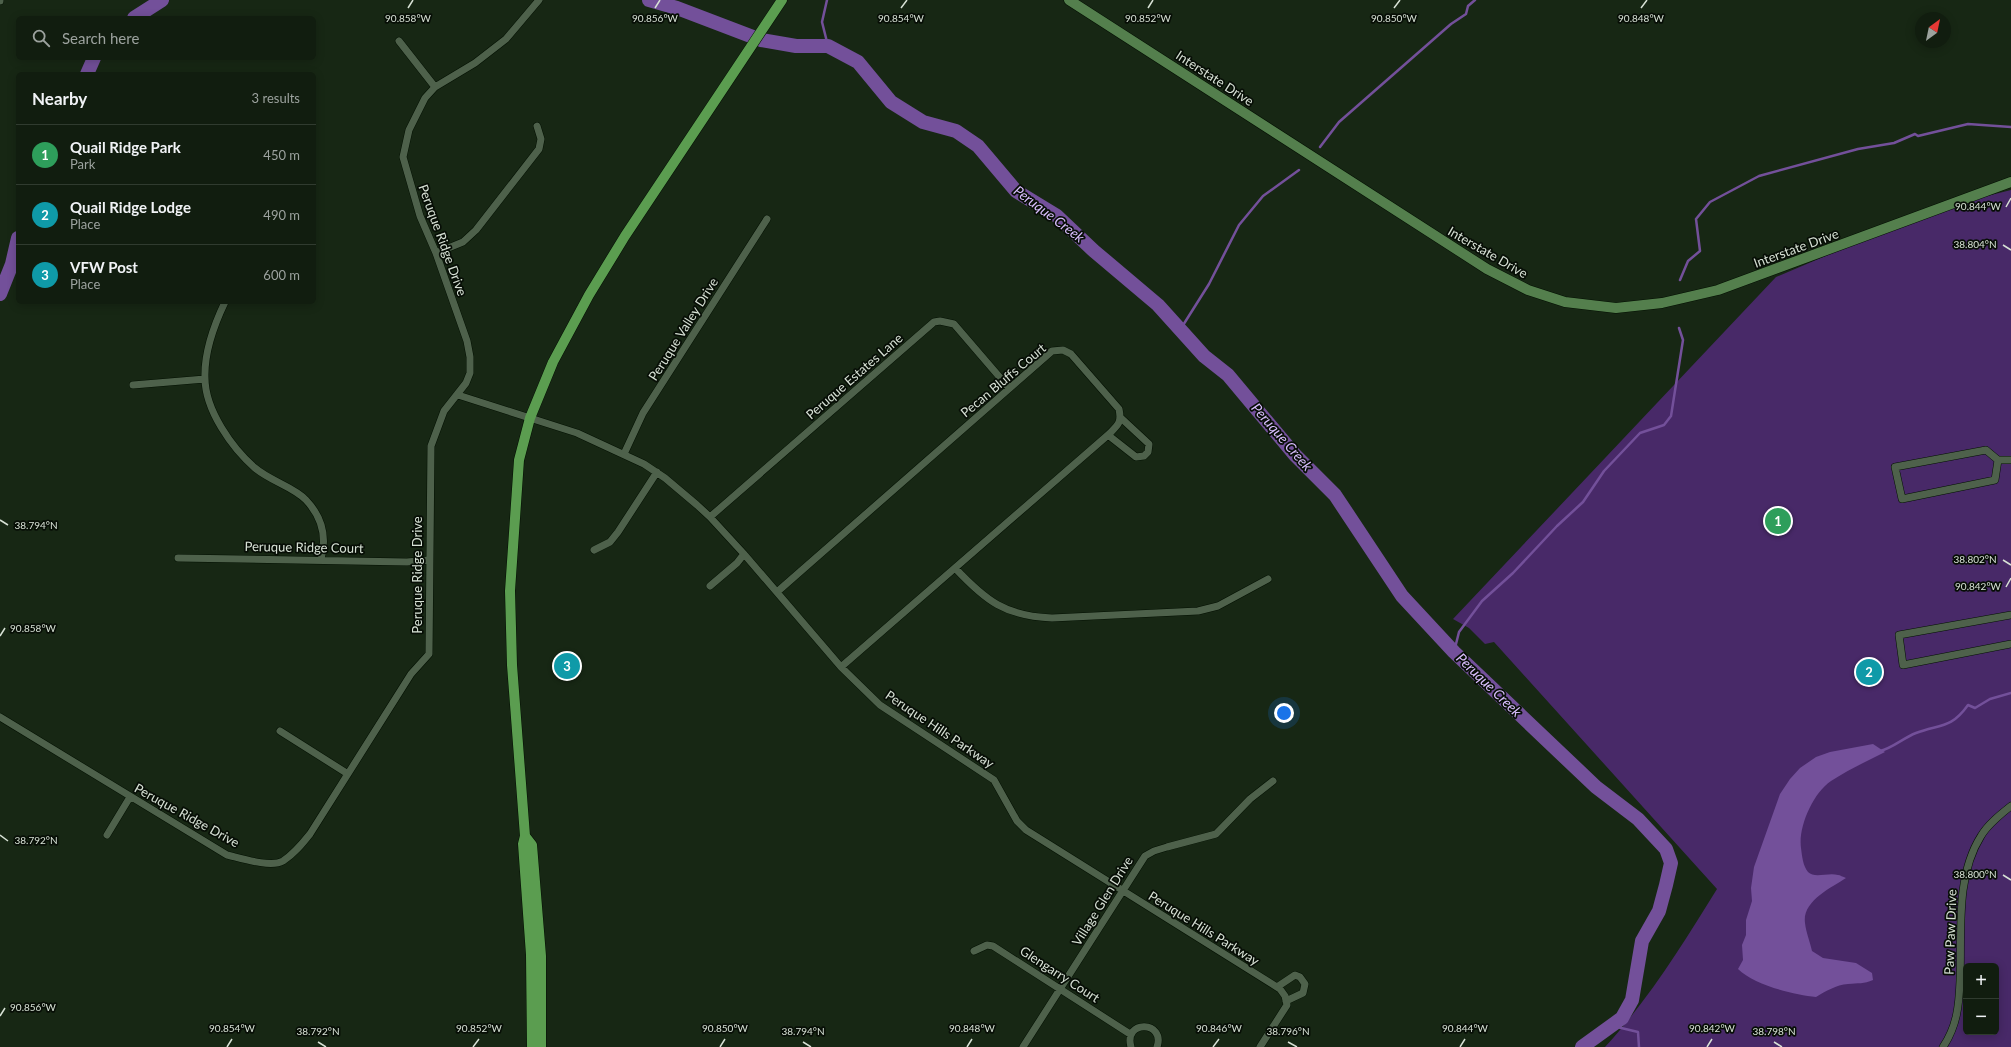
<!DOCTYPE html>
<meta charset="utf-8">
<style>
:root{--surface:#111d0f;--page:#1a2618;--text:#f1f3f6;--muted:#9ca29e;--line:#303b2f;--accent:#c6a6f0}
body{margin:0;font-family:Lato,sans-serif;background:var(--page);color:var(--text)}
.controls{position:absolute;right:12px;bottom:12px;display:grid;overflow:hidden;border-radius:6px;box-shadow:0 2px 10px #0003}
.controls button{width:36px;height:36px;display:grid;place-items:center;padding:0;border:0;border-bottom:1px solid var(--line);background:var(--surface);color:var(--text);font:20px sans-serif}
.compass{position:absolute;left:1915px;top:12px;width:36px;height:36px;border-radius:50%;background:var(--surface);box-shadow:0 2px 10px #0003;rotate:33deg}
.you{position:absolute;left:1284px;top:713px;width:14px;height:14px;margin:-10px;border:3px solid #fff;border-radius:50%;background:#1a73e8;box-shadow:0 0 0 6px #1a73e833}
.badge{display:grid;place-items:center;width:26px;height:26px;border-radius:50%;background:var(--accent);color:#fff;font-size:13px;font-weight:700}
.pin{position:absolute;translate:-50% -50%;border:2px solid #fff;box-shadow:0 1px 4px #0006}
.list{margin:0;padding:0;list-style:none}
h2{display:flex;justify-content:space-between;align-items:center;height:52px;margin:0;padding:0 16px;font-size:17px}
h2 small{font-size:13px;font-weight:400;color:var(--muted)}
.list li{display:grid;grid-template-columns:26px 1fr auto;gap:12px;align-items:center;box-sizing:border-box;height:60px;padding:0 16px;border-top:1px solid var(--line)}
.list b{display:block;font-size:15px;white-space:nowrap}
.list p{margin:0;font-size:13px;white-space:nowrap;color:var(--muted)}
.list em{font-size:13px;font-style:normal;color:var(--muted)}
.icon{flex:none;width:22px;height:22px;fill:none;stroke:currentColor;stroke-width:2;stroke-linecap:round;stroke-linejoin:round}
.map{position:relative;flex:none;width:2011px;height:1047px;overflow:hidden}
.search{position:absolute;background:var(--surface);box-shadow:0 2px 10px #0003;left:16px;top:16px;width:300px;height:44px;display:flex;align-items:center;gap:10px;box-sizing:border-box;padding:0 14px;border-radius:6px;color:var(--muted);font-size:15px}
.panel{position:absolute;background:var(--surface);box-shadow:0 2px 10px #0003;left:16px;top:72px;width:300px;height:232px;border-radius:6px}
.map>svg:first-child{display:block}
.green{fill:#482968;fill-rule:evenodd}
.water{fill:#73509a}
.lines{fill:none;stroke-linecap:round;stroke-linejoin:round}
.stream{stroke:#73509a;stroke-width:2.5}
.river{stroke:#73509a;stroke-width:14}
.street-casing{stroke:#031002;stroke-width:8}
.secondary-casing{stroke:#031002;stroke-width:11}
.primary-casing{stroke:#031002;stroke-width:11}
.street{stroke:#4e614b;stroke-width:7}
.secondary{stroke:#547f4d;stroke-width:10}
.primary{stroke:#5b9d50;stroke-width:10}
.ticks{fill:none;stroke:#d7e1d5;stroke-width:1.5}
.labels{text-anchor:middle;stroke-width:3.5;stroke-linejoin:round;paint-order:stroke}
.street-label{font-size:13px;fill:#d7e1d5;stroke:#070e06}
.water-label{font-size:14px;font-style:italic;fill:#d8bdfc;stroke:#070e06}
.ticks-label{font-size:10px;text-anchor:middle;fill:#d7e1d5;stroke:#070e06;stroke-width:3.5;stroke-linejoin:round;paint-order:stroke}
</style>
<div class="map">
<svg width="2011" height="1047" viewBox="0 0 2011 1047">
<rect width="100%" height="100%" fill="#172714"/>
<path class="green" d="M2011,190v857h-406c44,-48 78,-103 112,-158l-223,-247 -9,2 -16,-16 -16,-9 323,-342 73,-31 126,-47zM1966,966h30v66h-30z"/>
<path class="water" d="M1873,744l12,8c-18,9 -37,18 -54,29 -18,12 -33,46 -30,67 1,8 2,18 7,24 7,7 20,0 30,3 2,0 5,2 8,3 -15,10 -44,23 -41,45 1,9 5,19 7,28l11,7 33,5 16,10 1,7c-9,4 -15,3 -25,4 -12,1 -22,7 -32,13 -22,-2 -62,-12 -78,-28l5,-9 -1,-15 4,-10v-15l6,-19 -1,-13 3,-21 26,-73 10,-15 10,-11 16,-11 14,-5z"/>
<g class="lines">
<path class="stream" d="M827,0l-5,22 6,24
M1320,147l19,-25 112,-98 15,-10 2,-8 7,-6
M1680,280l8,-19 12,-10 -4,-32 14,-17 49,-26 99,-27 36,-6 21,-9 3,2 50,-12 43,3
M1180,330l29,-46 30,-59 24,-29 36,-26
M1454,652l5,-20 23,-31 31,-28 44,-47 26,-24 21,-31 36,-38 24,-8 7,-9 12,-76 -4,-12
M1880,751c13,-3 23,-13 36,-18 24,-9 35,-4 52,-28l7,3 15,-9 21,-6
M1613,1026l25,6 1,15"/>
<path class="river" d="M649,0l28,8 84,32 35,6h32l30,16 33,40 32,20 33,9 22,15 38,45 41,25 37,35 64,54 46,51 24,19 67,80 40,40 67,101 52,56 142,135 42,32 28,30 5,14 -5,22 -7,26 -17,30 -10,59 -10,18 -40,29
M134,18l28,-18
M87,74l7,-16
M0,294l12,-30 6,-26"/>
<defs>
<path id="street" d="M0,1v-1
M399,41l36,46
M436,253l27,-11 13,-12 63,-81 2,-10 -4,-13
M225,302c-11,23 -21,50 -20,76 0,32 27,70 50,90 15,13 39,19 51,32 16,17 21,37 15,59
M133,385l72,-6
M458,395l119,38 67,31 21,14 32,27 13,12 34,37 97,113 39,38 114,75 23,41 9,9 254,159 5,7 2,9 -27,42
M1108,435l28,22 8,-1 4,-4 1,-8 -28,-26
M1986,450l12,10 -3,20 -93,19 -7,-32z
M624,454l19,-41 124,-194
M1998,460h13
M710,517l224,-195 6,-1 14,3 55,64
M594,550l16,-8 8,-10 39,-60
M178,558l229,4 22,-2
M955,568c31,33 50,48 97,50l146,-7 20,-5 50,-27
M710,586l27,-23 7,-9
M777,592l275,-241 11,-1 8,4 48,55c3,14 -1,16 -11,26l-267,232
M2011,615l-112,20 4,30 108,-21
M0,717l227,138c13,3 44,13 56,6 11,-7 19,-17 27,-27l101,-160 18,-20 2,-208 13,-35 22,-28 4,-10v-16l-3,-16 -31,-88 -16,-37 -17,-59 6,-27 16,-32 10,-11 40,-24 31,-24 33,-39
M280,731l68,43
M107,835l23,-38
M974,951l13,-6 6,1 137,88
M1277,987l18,-12 5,2 5,7 -2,9 -17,8
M1023,1047l122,-191 9,-5 13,-4 49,-13 34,-35 23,-18
M1131,1047c-8,-28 35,-26 26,0
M1943,1047c14,-21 16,-41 17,-66 2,-47 -5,-104 21,-145 7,-12 20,-22 30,-30"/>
<path id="secondary" d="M1069,0l418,269 41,21 37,12 51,6 46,-5 56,-13 293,-108"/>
<path id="primary" d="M525,836l7,9 9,111v91
M532,1047l-1,-92 -8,-111 2,-8 -13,-171 -2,-74 9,-131 11,-42 23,-56 36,-67 36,-59 157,-236"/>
</defs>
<use href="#street" class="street-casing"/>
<use href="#secondary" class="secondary-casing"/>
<use href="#primary" class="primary-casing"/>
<use href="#street" class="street"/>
<use href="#secondary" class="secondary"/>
<use href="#primary" class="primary"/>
</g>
<path class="ticks" d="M408,8l5,-8M655,8l5,-8M901,8l6,-8M1148,8l5,-8M1394,8l6,-8M1641,8l6,-8M2006,207l5,-9M2003,245l8,5M0,520l8,5M2003,560l8,5M2006,587l5,-9M0,636l5,-8M0,835l8,6M2003,875l8,5M0,1016l5,-8M318,1042l8,5M803,1042l8,5M1288,1042l9,5M1774,1042l8,5M227,1047l5,-8M473,1047l6,-8M720,1047l5,-8M967,1047l5,-8M1213,1047l6,-8M1460,1047l5,-8M1707,1047l5,-8"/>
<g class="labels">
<g class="street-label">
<text transform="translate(1215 78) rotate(33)" y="5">Interstate Drive</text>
<text transform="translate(443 240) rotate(70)" y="5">Peruque Ridge Drive</text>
<text transform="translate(1796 248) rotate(-20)" y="5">Interstate Drive</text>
<text transform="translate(1488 252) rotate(30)" y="5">Interstate Drive</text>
<text transform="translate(683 329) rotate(-58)" y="5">Peruque Valley Drive</text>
<text transform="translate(854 376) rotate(-41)" y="5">Peruque Estates Lane</text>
<text transform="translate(1003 380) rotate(-40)" y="5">Pecan Bluffs Court</text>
<text transform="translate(304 547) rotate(1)" y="5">Peruque Ridge Court</text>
<text transform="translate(417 575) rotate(-90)" y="5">Peruque Ridge Drive</text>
<text transform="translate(940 729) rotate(34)" y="5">Peruque Hills Parkway</text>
<text transform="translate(187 815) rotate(29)" y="5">Peruque Ridge Drive</text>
<text transform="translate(1102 901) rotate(-58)" y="5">Village Glen Drive</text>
<text transform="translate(1204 928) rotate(32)" y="5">Peruque Hills Parkway</text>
<text transform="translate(1950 932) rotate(-88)" y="5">Paw Paw Drive</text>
<text transform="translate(1060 974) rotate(33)" y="5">Glengarry Court</text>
</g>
<g class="water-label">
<text transform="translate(1049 214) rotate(37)" y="5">Peruque Creek</text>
<text transform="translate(1282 437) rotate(49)" y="5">Peruque Creek</text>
<text transform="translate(1489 685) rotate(44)" y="5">Peruque Creek</text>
</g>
</g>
<g class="ticks-label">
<text x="655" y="22">90.856°W</text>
<text x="1148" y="22">90.852°W</text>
<text x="1641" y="22">90.848°W</text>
<text x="408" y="22">90.858°W</text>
<text x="901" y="22">90.854°W</text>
<text x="1394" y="22">90.850°W</text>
<text x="1978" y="210">90.844°W</text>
<text x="1975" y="248">38.804°N</text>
<text x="36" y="529">38.794°N</text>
<text x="1975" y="563">38.802°N</text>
<text x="1978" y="590">90.842°W</text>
<text x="33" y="632">90.858°W</text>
<text x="36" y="844">38.792°N</text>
<text x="1975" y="878">38.800°N</text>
<text x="33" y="1011">90.856°W</text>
<text x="232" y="1032">90.854°W</text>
<text x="479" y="1032">90.852°W</text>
<text x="725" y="1032">90.850°W</text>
<text x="972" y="1032">90.848°W</text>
<text x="1219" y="1032">90.846°W</text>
<text x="1465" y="1032">90.844°W</text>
<text x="1712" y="1032">90.842°W</text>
<text x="318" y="1035">38.792°N</text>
<text x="803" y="1035">38.794°N</text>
<text x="1288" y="1035">38.796°N</text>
<text x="1774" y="1035">38.798°N</text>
</g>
</svg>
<div class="controls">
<button>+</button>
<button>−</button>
</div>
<svg class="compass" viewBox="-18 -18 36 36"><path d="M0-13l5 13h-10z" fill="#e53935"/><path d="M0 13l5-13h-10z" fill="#9ca29e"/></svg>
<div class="you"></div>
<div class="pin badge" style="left:1778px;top:521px;background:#2e9e5b">1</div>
<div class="pin badge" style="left:1869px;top:672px;background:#0f9aa8">2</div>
<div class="pin badge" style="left:567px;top:666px;background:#0f9aa8">3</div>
<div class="search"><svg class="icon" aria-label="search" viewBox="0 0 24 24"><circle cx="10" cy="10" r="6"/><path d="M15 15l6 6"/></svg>Search here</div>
<section class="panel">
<h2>Nearby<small>3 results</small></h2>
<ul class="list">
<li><span class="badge" style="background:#2e9e5b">1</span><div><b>Quail Ridge Park</b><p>Park</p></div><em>450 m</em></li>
<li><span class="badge" style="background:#0f9aa8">2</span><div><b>Quail Ridge Lodge</b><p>Place</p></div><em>490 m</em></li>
<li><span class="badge" style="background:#0f9aa8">3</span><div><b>VFW Post</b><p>Place</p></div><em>600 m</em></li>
</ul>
</section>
</div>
